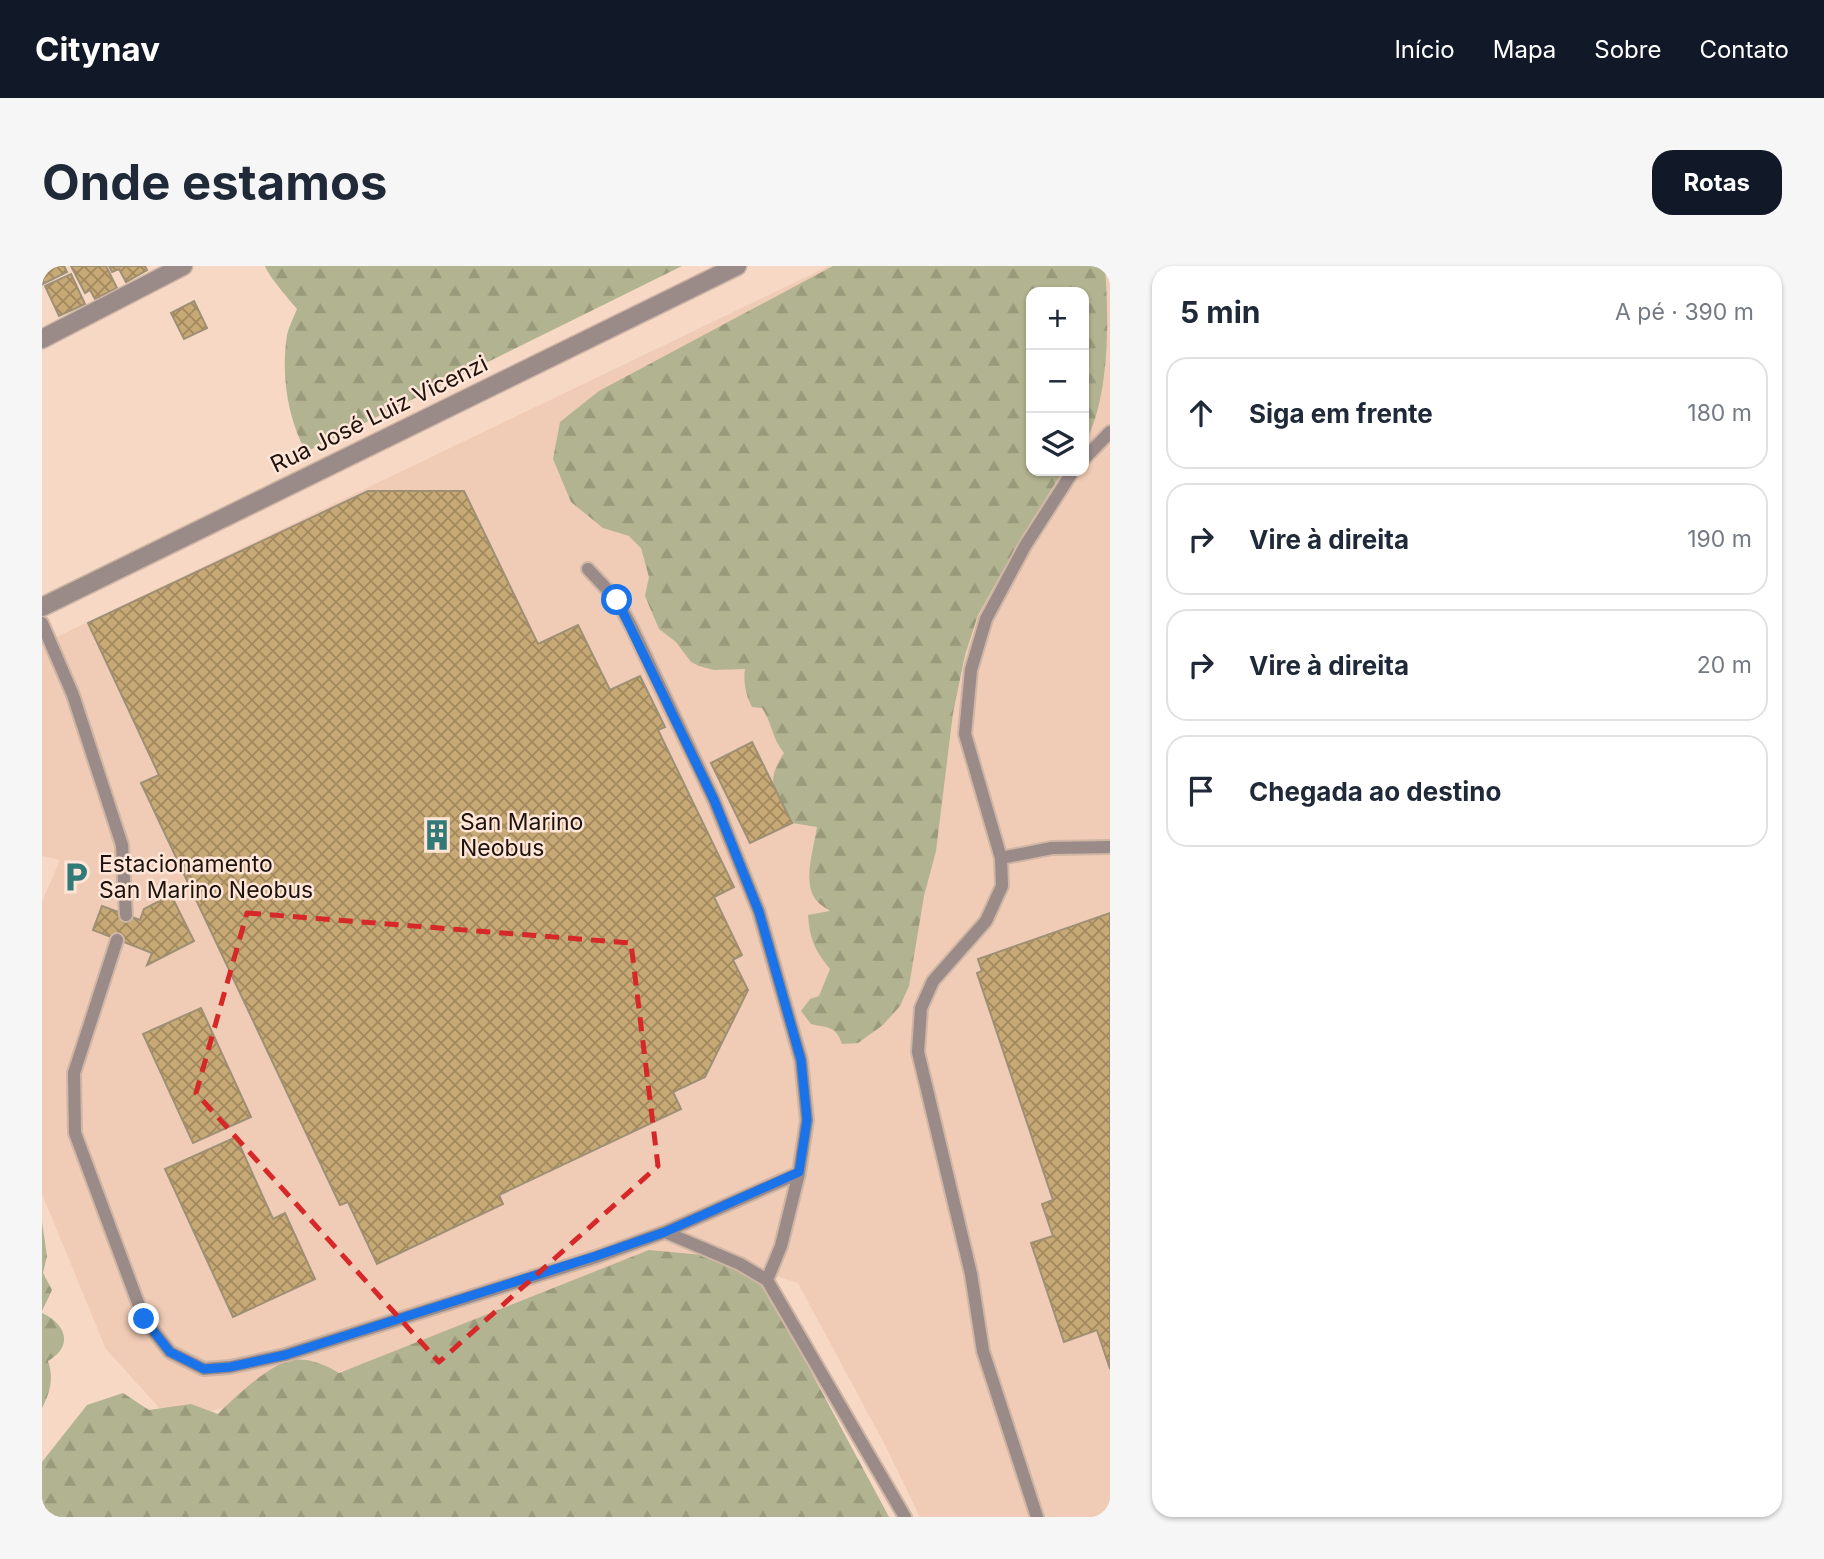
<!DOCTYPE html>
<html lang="pt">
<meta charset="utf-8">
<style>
:root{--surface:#fff;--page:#f6f6f7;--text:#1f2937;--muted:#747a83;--line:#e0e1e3;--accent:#111827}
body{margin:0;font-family:Inter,sans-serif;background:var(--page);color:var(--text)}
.controls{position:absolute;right:21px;top:21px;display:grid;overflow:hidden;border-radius:14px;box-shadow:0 2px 5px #0004}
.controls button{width:63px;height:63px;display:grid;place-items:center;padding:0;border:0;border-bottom:2px solid var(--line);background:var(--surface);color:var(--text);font:35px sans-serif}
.stop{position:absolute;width:21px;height:21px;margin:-16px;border:5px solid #1a73e8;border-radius:50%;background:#fff}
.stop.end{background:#1a73e8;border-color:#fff;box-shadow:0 2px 7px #0008}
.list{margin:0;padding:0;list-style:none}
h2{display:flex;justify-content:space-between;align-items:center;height:91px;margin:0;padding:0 28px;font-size:30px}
h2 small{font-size:23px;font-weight:400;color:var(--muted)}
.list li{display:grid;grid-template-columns:46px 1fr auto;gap:21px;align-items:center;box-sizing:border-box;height:112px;margin:0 14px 14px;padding:0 14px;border:2px solid var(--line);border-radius:21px}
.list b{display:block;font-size:26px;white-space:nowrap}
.list em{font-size:23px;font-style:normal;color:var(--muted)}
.icon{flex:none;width:38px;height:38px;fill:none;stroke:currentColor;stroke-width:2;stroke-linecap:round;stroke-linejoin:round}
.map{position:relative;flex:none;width:1068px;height:1251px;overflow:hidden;border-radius:21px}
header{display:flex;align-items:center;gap:42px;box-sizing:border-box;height:98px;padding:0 35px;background:var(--accent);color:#fff}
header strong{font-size:33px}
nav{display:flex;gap:38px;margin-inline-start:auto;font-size:24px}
.intro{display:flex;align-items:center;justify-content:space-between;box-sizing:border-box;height:168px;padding:0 42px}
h1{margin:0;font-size:49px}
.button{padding:18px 32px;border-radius:21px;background:var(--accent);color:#fff;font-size:24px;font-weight:700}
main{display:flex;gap:42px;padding:0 42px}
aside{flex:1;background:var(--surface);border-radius:21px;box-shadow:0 2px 5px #0004}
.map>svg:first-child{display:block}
.built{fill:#f0cbb5;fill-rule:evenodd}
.forest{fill:url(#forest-firs)}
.building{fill:url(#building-cross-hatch);stroke:#9e8f75;stroke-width:2}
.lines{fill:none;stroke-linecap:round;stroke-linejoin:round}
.service-casing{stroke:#cfb5a4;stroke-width:16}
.minor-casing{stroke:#cfb5a4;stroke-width:21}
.service{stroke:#9a8a88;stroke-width:12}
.minor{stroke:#9a8a88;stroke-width:18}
.route{stroke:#1a73e8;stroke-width:9}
.marked{fill:none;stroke:#d62828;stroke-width:5;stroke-dasharray:14 9;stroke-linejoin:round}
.labels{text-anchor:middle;stroke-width:5;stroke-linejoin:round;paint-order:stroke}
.street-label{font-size:23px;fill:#1e140d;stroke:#ffe6d8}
.poi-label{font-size:23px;fill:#1e140d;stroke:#ffe6d8;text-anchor:start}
</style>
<header>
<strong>Citynav</strong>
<nav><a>Início</a><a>Mapa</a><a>Sobre</a><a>Contato</a></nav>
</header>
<div class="intro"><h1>Onde estamos</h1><a class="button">Rotas</a></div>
<main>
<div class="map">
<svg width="1068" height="1251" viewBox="0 0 1068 1251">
<defs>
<pattern id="forest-firs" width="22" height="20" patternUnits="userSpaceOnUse" patternTransform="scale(1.75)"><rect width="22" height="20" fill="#b2b390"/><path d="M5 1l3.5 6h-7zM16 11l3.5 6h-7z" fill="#99997b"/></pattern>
<pattern id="building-cross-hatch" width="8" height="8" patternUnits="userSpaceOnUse" patternTransform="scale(1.75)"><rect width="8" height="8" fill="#c7a975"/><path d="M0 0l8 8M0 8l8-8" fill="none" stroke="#a1885e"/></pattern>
</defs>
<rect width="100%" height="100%" fill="#f6d8c5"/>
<path class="built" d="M787,0h281v1251h-190l-35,-72 -87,-162 -84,-27 -541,167 -67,-74 -64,-155v-292l18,-42 -18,-4v-212zM989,26h53v179h-53z"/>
<path class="forest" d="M223,0h417l-376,186c-19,-35 -25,-78 -19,-117 2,-9 7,-18 10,-26 -9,-11 -28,-32 -32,-43z
M791,0h272c4,56 5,132 -21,179v-153h-53v179h32l-39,62 -46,82 -13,40 -12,58 -17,138 -12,45 -15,90 -9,20 -17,19 -25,18 -16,1c-6,-19 -15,-16 -31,-20l-10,-13 9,-12 9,-3 11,-27c-15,-19 -20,-28 -22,-54l22,-4c-4,-3 -10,-6 -14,-11 -14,-18 -2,-52 1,-73l-25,-4c-16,-32 -29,-37 -8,-70 -12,-14 -12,-31 -22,-45l-10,-1c-6,-12 -9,-25 -7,-38l-31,1 -15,-4 -8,-4 -15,-20 -17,-13 -14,-33 4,-19 -8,-29 -12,-12 -26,-8 -32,-26 -18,-43 7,-37 39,-31z
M0,956l5,34 -4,17 9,17 -10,21z
M607,984l65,6 41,19 53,91 81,151h-847v-55l45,-57 36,-12 26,17 42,-6 27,10c17,-17 47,-45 69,-53 17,-5 38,3 52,12z
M0,1047c24,11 32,33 6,48 6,17 2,32 -6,47z"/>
<path class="building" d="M0,0h22l3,6 -24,12z
M29,0h35l11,22 -22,11 -5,-9 -5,3z
M67,0h36l2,4 -21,12 -7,-13 -7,3z
M29,8l14,30 -26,12 -14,-30z
M152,35l13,27 -23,11 -13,-26z
M326,225h96l74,153 40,-19 32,65 30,-14 25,51 -7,3 76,157 -20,10 28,58 -9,5 15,30 -43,87 -32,15 8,17 -182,86 4,9 -126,60 -29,-62 -8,3 -199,-422 18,-8 -71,-152z
M710,476l40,81 -42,20 -39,-80z
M129,629l23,46 -47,24 5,-12 -59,-23 9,-24 38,14 4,-11z
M1068,647v456l-13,-39 -33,12 -33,-99 22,-7 -11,-32 11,-4 -76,-227 5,-2 -4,-12z
M159,742l50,109 -58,26 -50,-109z
M194,871l37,82 12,-6 30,66 -82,38 -68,-148z"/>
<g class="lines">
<defs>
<path id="service" d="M1042,193l26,-27
M546,303l29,31 15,28 82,172 45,112 42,148 6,60 -8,53 -18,73 -14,34 138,237
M0,357l31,72 49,150 4,70
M959,592l51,-10 58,-1
M75,674l-43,133 1,60 69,186 26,33 34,17 26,-2 55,-12 311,-98 69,-25 75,32 27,16
M623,966l134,-59
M995,1251l-54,-166 -12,-77 -53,-222 3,-44 12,-27 53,-60 16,-35 -1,-28 -36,-124 6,-64 15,-51 39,-73 48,-75"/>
<path id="minor" d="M0,73l141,-73
M0,341l695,-341"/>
</defs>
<use href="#service" class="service-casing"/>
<use href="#minor" class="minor-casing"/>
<use href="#service" class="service"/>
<use href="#minor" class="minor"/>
</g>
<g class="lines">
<path class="route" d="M102,1053l26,33 34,17 26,-2 55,-12 311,-99 69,-24 134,-60 8,-52 -6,-60 -42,-148 -45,-112 -97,-200"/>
</g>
<path class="marked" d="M205,647l384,30 27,223 -219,196 -243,-269z"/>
<defs>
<symbol id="building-bare" viewBox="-9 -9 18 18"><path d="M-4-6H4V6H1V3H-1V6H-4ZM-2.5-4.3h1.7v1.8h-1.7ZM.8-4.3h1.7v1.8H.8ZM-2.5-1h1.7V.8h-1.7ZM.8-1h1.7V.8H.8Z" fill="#317a78" stroke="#ffe6d8" stroke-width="2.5" paint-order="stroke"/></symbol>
<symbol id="parking-bare" viewBox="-9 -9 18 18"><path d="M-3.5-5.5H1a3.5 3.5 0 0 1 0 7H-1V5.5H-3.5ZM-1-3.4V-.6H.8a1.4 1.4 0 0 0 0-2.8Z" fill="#317a78" stroke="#ffe6d8" stroke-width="2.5" paint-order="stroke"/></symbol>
</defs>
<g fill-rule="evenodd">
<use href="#building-bare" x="373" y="547" width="44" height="44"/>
<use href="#parking-bare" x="12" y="589" width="44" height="44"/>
</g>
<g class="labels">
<g class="street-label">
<text transform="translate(337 148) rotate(-26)" y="8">Rua José Luiz Vicenzi</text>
</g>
<g class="poi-label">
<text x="418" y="564">San Marino<tspan x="418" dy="26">Neobus</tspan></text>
<text x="57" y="606">Estacionamento<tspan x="57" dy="26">San Marino Neobus</tspan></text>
</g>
</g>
</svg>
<div class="controls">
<button>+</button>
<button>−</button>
<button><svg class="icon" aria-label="layers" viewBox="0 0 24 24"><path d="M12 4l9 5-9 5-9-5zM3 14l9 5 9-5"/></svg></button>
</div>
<div class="stop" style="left:575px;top:334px"></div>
<div class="stop end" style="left:102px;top:1053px"></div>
</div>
<aside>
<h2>5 min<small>A pé · 390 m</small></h2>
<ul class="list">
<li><svg class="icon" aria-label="ahead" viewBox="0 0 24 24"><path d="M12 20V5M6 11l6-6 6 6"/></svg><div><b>Siga em frente</b></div><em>180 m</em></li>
<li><svg class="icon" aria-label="right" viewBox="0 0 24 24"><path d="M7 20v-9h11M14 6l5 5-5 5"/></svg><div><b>Vire à direita</b></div><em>190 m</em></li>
<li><svg class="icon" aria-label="right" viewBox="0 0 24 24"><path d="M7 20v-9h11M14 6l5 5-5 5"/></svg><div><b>Vire à direita</b></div><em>20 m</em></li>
<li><svg class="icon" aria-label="arrive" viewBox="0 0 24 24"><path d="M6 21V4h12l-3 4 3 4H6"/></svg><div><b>Chegada ao destino</b></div></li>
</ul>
</aside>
</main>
